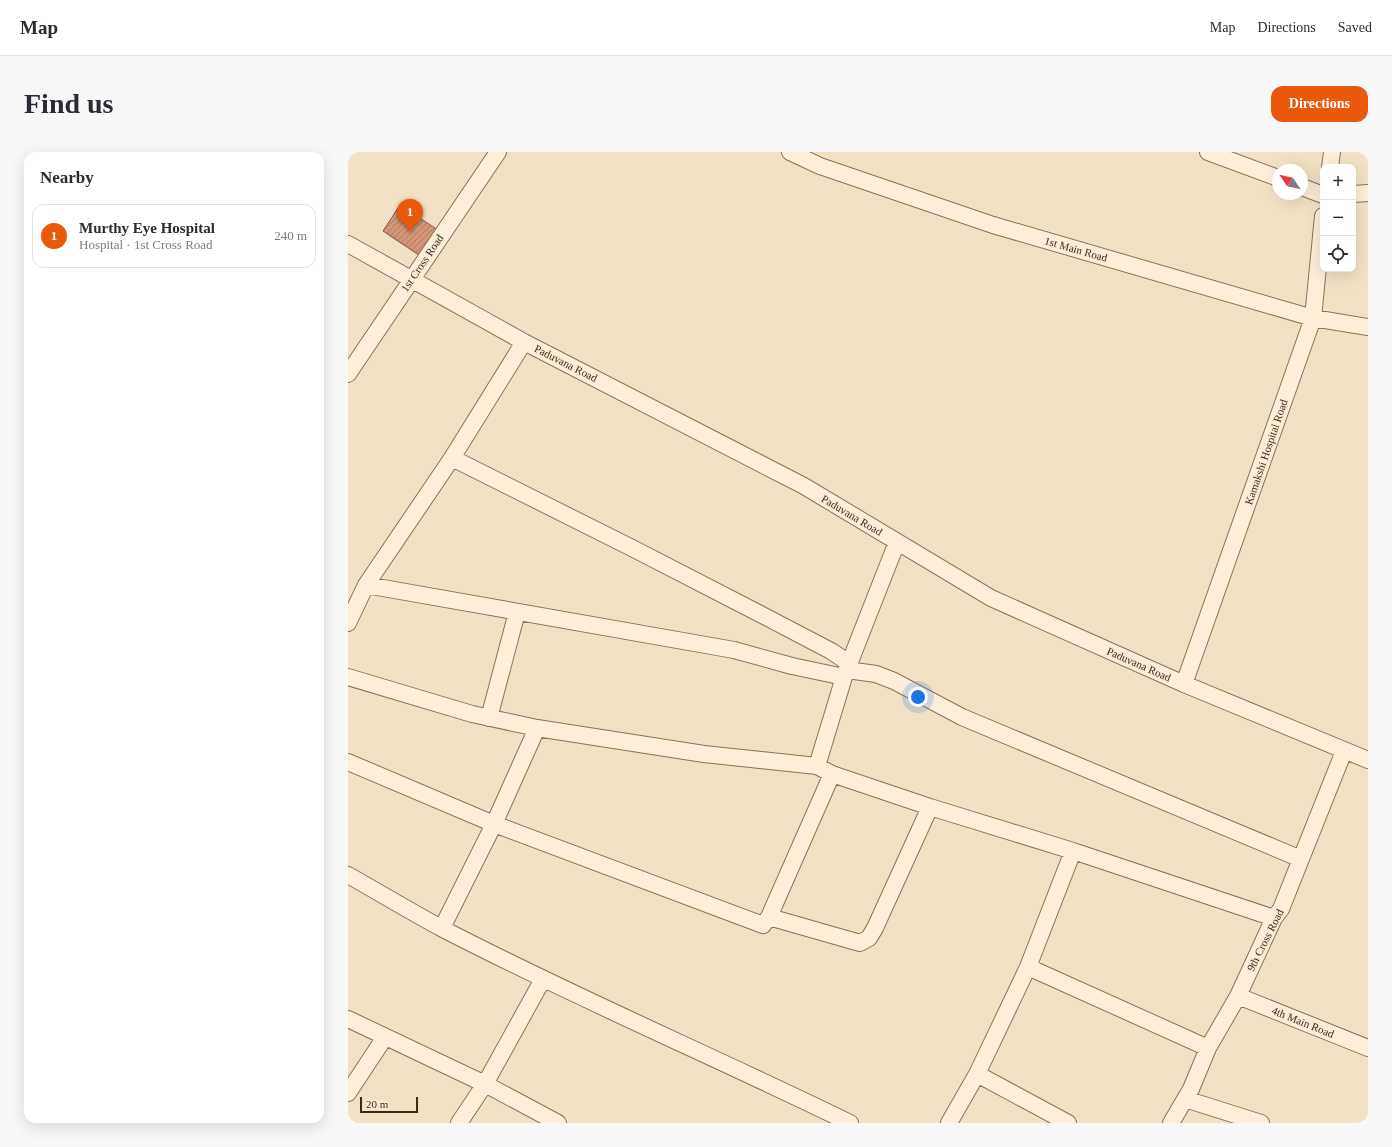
<!DOCTYPE html>
<meta charset="utf-8">
<style>
:root{--surface:#fff;--page:#f7f7f7;--text:#2b2b33;--muted:#7c7c81;--line:#e1e1e2;--accent:#ea580c}
body{margin:0;font-family:"Times New Roman",serif;background:var(--page);color:var(--text)}
.controls{position:absolute;right:12px;top:12px;display:grid;overflow:hidden;border-radius:8px;box-shadow:0 4px 16px #0002}
.controls button{width:36px;height:36px;display:grid;place-items:center;padding:0;border:0;border-bottom:1px solid var(--line);background:var(--surface);color:var(--text);font:20px sans-serif}
.compass{position:absolute;left:924px;top:12px;width:36px;height:36px;border-radius:50%;background:var(--surface);box-shadow:0 4px 16px #0002;rotate:304deg}
.scale{position:absolute;left:12px;bottom:10px;width:58px;box-sizing:border-box;padding-left:4px;border:2px solid #3d2a1d;border-top:0;font-size:11px;line-height:14px;white-space:nowrap;color:#3d2a1d;-webkit-text-stroke:3px #f9ebd4;paint-order:stroke}
.you{position:absolute;left:570px;top:545px;width:14px;height:14px;margin:-10px;border:3px solid #fff;border-radius:50%;background:#1a73e8;box-shadow:0 0 0 6px #1a73e833}
.badge{display:grid;place-items:center;width:26px;height:26px;border-radius:50%;background:var(--accent);color:#fff;font-size:13px;font-weight:700}
.pin{position:absolute;translate:-50% -33px;filter:drop-shadow(0 1px 2px #0008)}
.pin::after{content:'';position:absolute;top:21px;width:14px;height:12px;background:inherit;clip-path:polygon(0 0,100% 0,50% 100%)}
.list{margin:0;padding:0;list-style:none}
h2{display:flex;justify-content:space-between;align-items:center;height:52px;margin:0;padding:0 16px;font-size:17px}
h2 small{font-size:13px;font-weight:400;color:var(--muted)}
.list li{display:grid;grid-template-columns:26px 1fr auto;gap:12px;align-items:center;box-sizing:border-box;height:64px;margin:0 8px 8px;padding:0 8px;border:1px solid var(--line);border-radius:12px}
.list b{display:block;font-size:15px;white-space:nowrap}
.list p{margin:0;font-size:13px;white-space:nowrap;color:var(--muted)}
.list em{font-size:13px;font-style:normal;color:var(--muted)}
.icon{flex:none;width:22px;height:22px;fill:none;stroke:currentColor;stroke-width:2;stroke-linecap:round;stroke-linejoin:round}
.map{position:relative;flex:none;width:1020px;height:971px;overflow:hidden;border-radius:12px}
header{display:flex;align-items:center;gap:24px;box-sizing:border-box;height:56px;padding:0 20px;background:var(--surface);border-bottom:1px solid var(--line)}
header strong{font-size:19px}
nav{display:flex;gap:22px;margin-inline-start:auto;font-size:14px}
.intro{display:flex;align-items:center;justify-content:space-between;box-sizing:border-box;height:96px;padding:0 24px}
h1{margin:0;font-size:28px}
.button{padding:10px 18px;border-radius:12px;background:var(--accent);color:#fff;font-size:14px;font-weight:700}
main{display:flex;gap:24px;padding:0 24px}
aside{flex:1;background:var(--surface);border-radius:12px;box-shadow:0 4px 16px #0002}
.map>svg:first-child{display:block}
.shadow{fill:#0003}
.building{fill:url(#building-hatch);stroke:#90563b}
.lines{fill:none;stroke-linecap:round;stroke-linejoin:round}
.street-casing{stroke:#8f7158;stroke-width:18}
.street{stroke:#fceed8;stroke-width:16}
.labels{text-anchor:middle;stroke-width:3;stroke-linejoin:round;paint-order:stroke}
.street-label{font-size:11px;fill:#3d2a1d;stroke:#f9ebd4}
</style>
<header>
<strong>Map</strong>
<nav><a>Map</a><a>Directions</a><a>Saved</a></nav>
</header>
<div class="intro"><h1>Find us</h1><a class="button">Directions</a></div>
<main>
<aside>
<h2>Nearby<small></small></h2>
<ul class="list">
<li><span class="badge">1</span><div><b>Murthy Eye Hospital</b><p>Hospital · 1st Cross Road</p></div><em>240 m</em></li>
</ul>
</aside>
<div class="map">
<svg width="1020" height="971" viewBox="0 0 1020 971">
<defs>
<pattern id="building-hatch" width="6" height="6" patternUnits="userSpaceOnUse"><rect width="6" height="6" fill="#d49676"/><path d="M-1 1l2-2M0 6l6-6M5 7l2-2" fill="none" stroke="#ad7b60"/></pattern>
</defs>
<rect width="100%" height="100%" fill="#f2e1c4"/>
<path class="shadow" d="M52,55l26,54 -37,-25 -5,-5z"/>
<path class="building" d="M52,53l38,25 -17,26 -38,-25z"/>
<g class="lines">
<defs>
<path id="street" d="M442,0l30,14 173,59 320,93 55,9
M860,0l70,26
M982,15l2,-15
M954,35l21,8
M1005,42l15,-1
M0,92l176,98 280,144 187,112 193,86 184,76
M0,222l150,-222
M104,306l182,91 132,68 65,34 18,12
M18,433l368,65 58,16 52,11
M0,471l18,-38 86,-127 72,-116
M499,518l29,4 18,7 68,36 339,142
M0,525l124,37 65,14 167,26 113,12 15,8 98,33 143,44 201,67
M836,532l129,-366 10,-102
M141,566l28,-106
M0,610l146,62 269,101 6,-8 63,-143
M469,614l27,-89 53,-135
M0,723c32,18 63,37 95,54 133,69 272,128 407,194
M421,765l91,26 9,-5 6,-10 55,-121
M94,776l52,-104 43,-96
M680,815l180,81
M890,844l130,52
M0,867l137,65 73,39
M629,922l91,49
M0,941l37,-56
M837,947l76,24
M111,971l26,-39 58,-105
M601,971l28,-49 51,-107 45,-116
M823,971l20,-34 17,-41 30,-52 36,-78 7,-9 63,-158"/>
</defs>
<use href="#street" class="street-casing"/>
<use href="#street" class="street"/>
</g>
<g class="labels">
<g class="street-label">
<text transform="translate(728 97) rotate(16)" y="4">1st Main Road</text>
<text transform="translate(74 111) rotate(-56)" y="4">1st Cross Road</text>
<text transform="translate(218 211) rotate(27)" y="4">Paduvana Road</text>
<text transform="translate(918 300) rotate(-71)" y="4">Kamakshi Hospital Road</text>
<text transform="translate(504 363) rotate(31)" y="4">Paduvana Road</text>
<text transform="translate(791 512) rotate(24)" y="4">Paduvana Road</text>
<text transform="translate(917 788) rotate(-63)" y="4">9th Cross Road</text>
<text transform="translate(955 870) rotate(22)" y="4">4th Main Road</text>
</g>
</g>
</svg>
<div class="controls">
<button>+</button>
<button>−</button>
<button><svg class="icon" aria-label="locate" viewBox="0 0 24 24"><circle cx="12" cy="12" r="6"/><path d="M12 2v4M12 18v4M2 12h4M18 12h4"/></svg></button>
</div>
<svg class="compass" viewBox="-18 -18 36 36"><path d="M0-13l5 13h-10z" fill="#e53935"/><path d="M0 13l5-13h-10z" fill="#7c7c81"/></svg>
<div class="scale">20 m</div>
<div class="you"></div>
<div class="pin badge" style="left:62px;top:80px">1</div>
</div>
</main>
